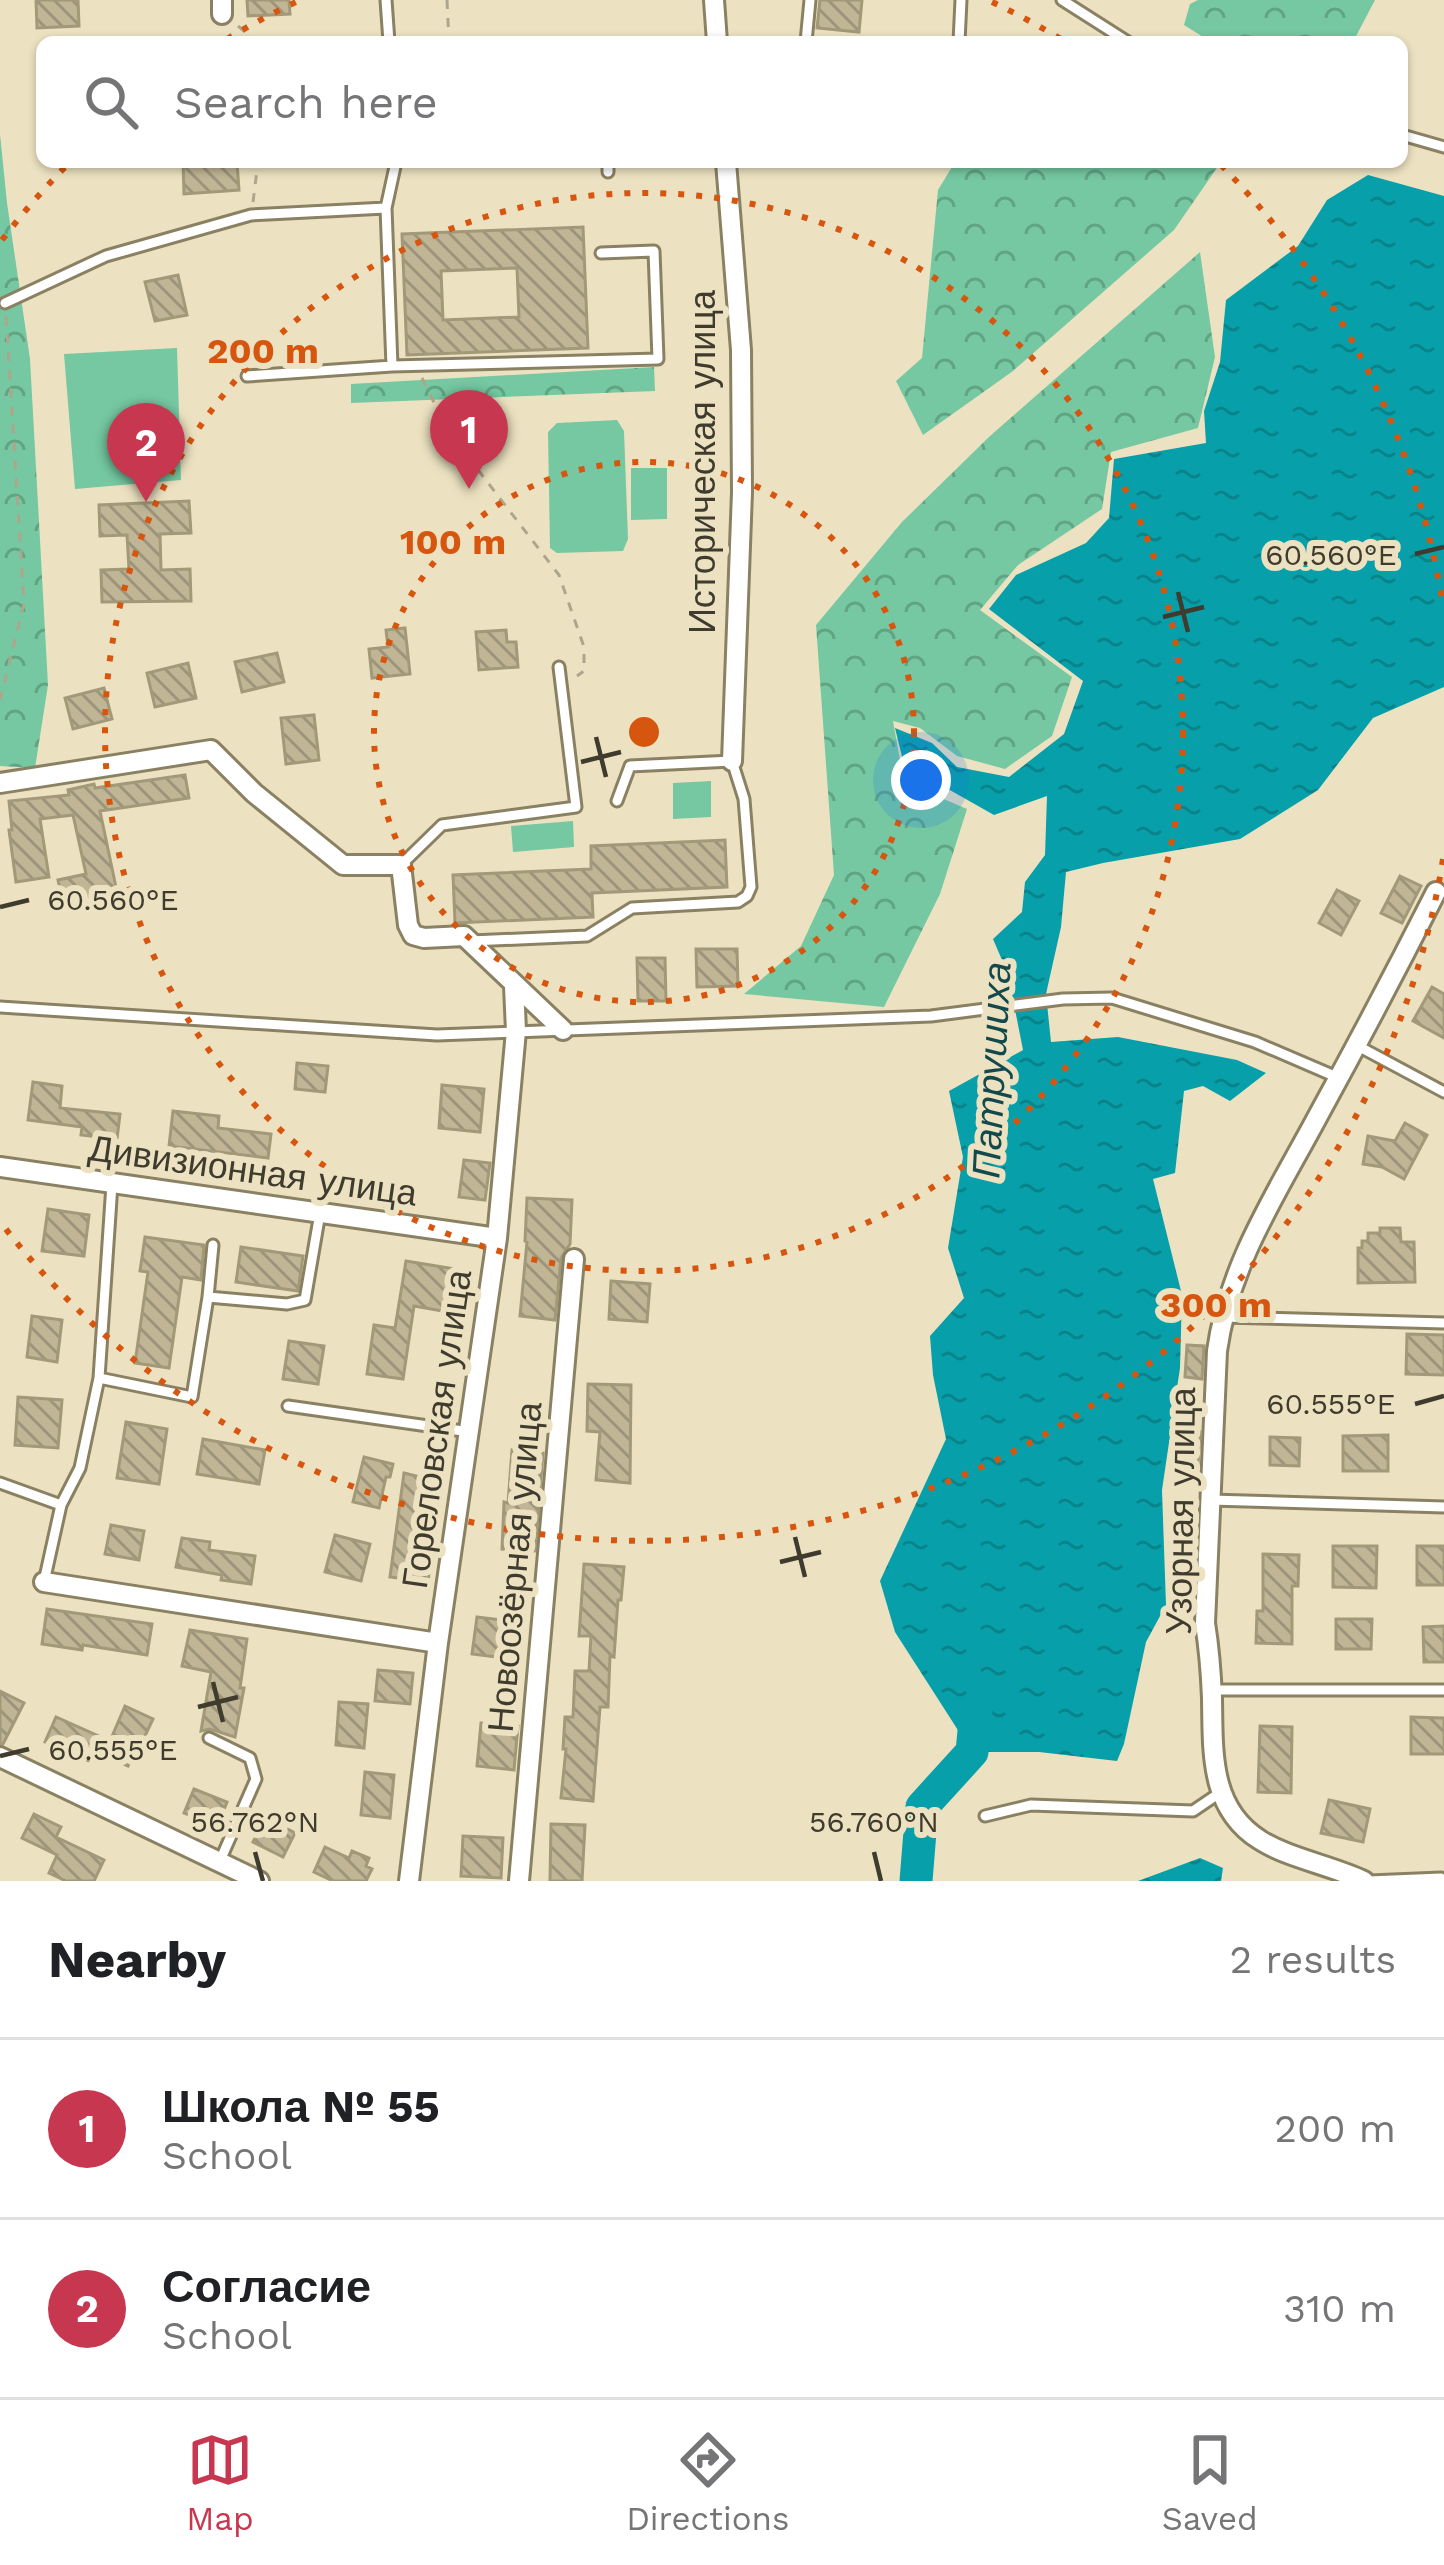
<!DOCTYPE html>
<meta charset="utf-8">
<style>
:root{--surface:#fff;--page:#f2f2f2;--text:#202124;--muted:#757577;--line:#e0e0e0;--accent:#c7374f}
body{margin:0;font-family:"Work Sans",sans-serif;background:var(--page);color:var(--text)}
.you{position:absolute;left:921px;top:780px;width:42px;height:42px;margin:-30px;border:9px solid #fff;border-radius:50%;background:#1a73e8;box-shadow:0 0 0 18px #1a73e833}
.badge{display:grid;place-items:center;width:78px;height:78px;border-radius:50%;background:var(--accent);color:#fff;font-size:39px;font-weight:700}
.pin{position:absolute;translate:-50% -99px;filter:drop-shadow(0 3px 6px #0008)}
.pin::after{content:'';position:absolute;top:63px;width:42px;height:36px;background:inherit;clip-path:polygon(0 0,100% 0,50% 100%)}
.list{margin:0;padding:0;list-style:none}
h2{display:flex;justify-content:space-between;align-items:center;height:156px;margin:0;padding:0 48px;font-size:51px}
h2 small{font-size:39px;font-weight:400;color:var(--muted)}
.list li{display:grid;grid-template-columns:78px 1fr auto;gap:36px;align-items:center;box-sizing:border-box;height:180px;padding:0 48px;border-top:3px solid var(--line)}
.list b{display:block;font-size:45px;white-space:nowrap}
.list p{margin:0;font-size:39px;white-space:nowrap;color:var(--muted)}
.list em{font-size:39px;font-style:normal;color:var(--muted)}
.icon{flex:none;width:66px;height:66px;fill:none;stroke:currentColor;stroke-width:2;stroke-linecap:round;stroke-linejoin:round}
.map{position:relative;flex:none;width:1444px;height:1881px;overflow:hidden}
.search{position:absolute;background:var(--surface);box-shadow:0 3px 9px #0004;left:36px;right:36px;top:36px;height:132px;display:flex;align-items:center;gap:30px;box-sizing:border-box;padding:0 42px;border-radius:18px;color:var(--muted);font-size:45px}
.sheet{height:516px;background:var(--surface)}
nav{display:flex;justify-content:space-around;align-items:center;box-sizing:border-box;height:168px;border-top:3px solid var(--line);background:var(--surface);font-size:33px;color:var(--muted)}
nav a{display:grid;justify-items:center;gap:6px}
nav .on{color:var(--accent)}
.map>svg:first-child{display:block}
.green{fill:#75c8a1}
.forest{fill:url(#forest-crowns)}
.water{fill:url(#water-ripples)}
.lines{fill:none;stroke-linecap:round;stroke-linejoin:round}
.river{stroke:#079fa9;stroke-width:33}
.building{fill:url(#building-back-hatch);stroke:#a29979;stroke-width:3;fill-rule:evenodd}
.service-casing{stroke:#8a8163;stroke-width:15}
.minor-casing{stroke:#8a8163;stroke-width:24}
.path{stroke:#aea68c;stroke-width:3;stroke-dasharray:9 9;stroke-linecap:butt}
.service{stroke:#fff;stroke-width:9}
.minor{stroke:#fff;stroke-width:18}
.ticks{fill:none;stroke:#3f3b2e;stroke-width:4.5}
.ring{fill:none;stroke:#d7560f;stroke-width:6;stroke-dasharray:6 12}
.labels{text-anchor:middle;stroke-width:12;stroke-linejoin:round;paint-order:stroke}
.street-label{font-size:36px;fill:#3f3b2e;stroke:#ece2c1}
.water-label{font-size:39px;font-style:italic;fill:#12494d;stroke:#ece2c1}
.ticks-label{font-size:30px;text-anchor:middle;fill:#3f3b2e;stroke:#ece2c1;stroke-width:12;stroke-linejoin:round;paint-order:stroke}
.centre{fill:#d7560f;stroke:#ece2c1;stroke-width:6}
.ring-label{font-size:36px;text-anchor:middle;font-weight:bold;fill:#d7560f;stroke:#ece2c1;stroke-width:12;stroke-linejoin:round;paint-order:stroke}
</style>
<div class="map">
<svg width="1444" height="1881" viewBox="0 0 1444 1881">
<defs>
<pattern id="forest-crowns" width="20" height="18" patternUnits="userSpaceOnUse" patternTransform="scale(3)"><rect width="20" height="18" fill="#75c8a1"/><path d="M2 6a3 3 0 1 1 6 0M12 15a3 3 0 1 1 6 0" fill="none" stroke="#61a484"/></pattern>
<pattern id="water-ripples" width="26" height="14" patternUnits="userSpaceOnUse" patternTransform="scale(3)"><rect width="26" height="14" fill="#079fa9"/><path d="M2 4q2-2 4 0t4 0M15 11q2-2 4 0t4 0" fill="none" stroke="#09838a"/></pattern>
<pattern id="building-back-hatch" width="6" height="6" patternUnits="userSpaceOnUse" patternTransform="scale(3)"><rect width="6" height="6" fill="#c0b696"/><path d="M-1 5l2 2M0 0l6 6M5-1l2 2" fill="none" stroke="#9d957b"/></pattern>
</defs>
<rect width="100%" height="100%" fill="#ece2c1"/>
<path class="green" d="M177,348l4,132 -106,9 -11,-135z
M617,420l7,11 4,108 -5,12 -66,2 -7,-5 -2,-116 9,-9z
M631,468h36v51l-36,1z
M711,781v36l-38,2v-36z
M573,821l1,26 -61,5 -2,-26z"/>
<path class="forest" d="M1198,0h177l-22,42h-142l-27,-17 6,-21z
M0,134l7,69 23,156 18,326 -13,83 -35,-2z
M955,162h266l-47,68 -161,141 -90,64 -27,-54 26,-23 16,-168z
M1200,252l15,105 -17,71 -87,24 -9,57 -84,56 -38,45 92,67 -20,59 -47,33 -48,-13 -37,-28 -27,-7 11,61 63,27 -27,85 -56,113 -140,-13 57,-48 33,-71 -18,-250 86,-103 88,-86z
M654,367l1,24 -304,12v-19z"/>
<path class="water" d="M1368,175l76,21v491l-71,31 -55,72 -78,49 -137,24 -37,9 -5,55 -15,67 5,48 67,-5 119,23 29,13 -36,28 -27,-15 -19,5 -9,82 -22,6 29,116 -2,73 -18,122 4,115 -20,37 -22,102 -7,17 -78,-9h-67l-77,-120 -15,-51 66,-142 -13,-64 -3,-39 34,-38 -16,-50 15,-91 -14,-66 74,-41 -15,-76 -15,-35 29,-27 3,-30 20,-27 2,-59 -53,19 -46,-26 -41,-12 -12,-49 37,15 25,24 52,10 55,-43 19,-53 -94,-72 27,-34 70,-32 23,-25 5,-59 92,-16 -2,-32 16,-49 6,-62 72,-54 29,-46z
M1200,1858l23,10 -2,13h-83z"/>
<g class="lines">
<path class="river" d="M916,1881l6,-74 50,-55 4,-42"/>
</g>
<path class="building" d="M36,0h42l1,26 -42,2z
M247,0h42l1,14 -42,2z
M820,0h42l-3,32 -42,-4z
M183,162h54l2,28 -55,4z
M583,227l5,121 -181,7 -5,-121zM517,268l2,49 -76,3 -2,-49z
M178,275l9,40 -32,6 -10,-39z
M189,501l2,32 -31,1 1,36 29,-1 1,32 -89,1 -1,-32 28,-1 -2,-34 -27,1 -1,-31z
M405,628l5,46 -38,4 -3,-29 19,-2 -2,-17z
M506,630l1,12h9l2,25 -39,3 -3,-38z
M277,653l7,29 -42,10 -7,-30z
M188,663l8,35 -41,9 -8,-34z
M104,688l8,31 -39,10 -8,-31z
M314,715l5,45 -33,4 -5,-46z
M185,775l4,23 -89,13 17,81 -54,12 -5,-24 28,-6 -13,-59 -33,4 9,58 -33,5 -7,-52h3l-3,-29 60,-6 -1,-5 26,-6 1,4z
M725,840l2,47 -135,6 1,24 -138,6 -2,-48 138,-6v-23z
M1400,876l21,10 -19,37 -21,-10z
M1337,890l22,11 -18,34 -22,-12z
M696,949h41l1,37 -41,1z
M637,958h28l1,43h-28z
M1432,987l12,7v44l-31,-17z
M297,1063l31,3 -3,26 -30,-3z
M33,1082l29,4 -2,22 60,6 -3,25 -36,-4 1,-8 -54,-7z
M442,1085l42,4 -4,43 -41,-4z
M173,1111l46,5 -1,12 53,6 -3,24 -99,-12z
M1405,1123l22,12 -23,44 -22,-12 -19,-3 5,-28 27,5z
M464,1160l26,3 -5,37 -26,-3z
M527,1198l45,2 -2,44 -9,14 -6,62 -35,-4 7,-74 -2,-1z
M48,1209l41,6 -5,41 -42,-5z
M1380,1228h20l1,14h13l1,40 -57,1v-35h4v-7h6v-8h12z
M145,1237l59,8 -3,35 -19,-3 -13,91 -34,-5 13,-91 -8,-1z
M241,1247l62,9 -5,35 -62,-9z
M406,1261l49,8 -7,43 -34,-6 -11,73 -36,-5 7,-49 21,3z
M611,1281l39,3 -3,38 -38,-3z
M32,1316l30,4 -5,42 -30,-5z
M1407,1334l37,1v40l-38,-1z
M289,1341l35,5 -6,38 -35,-5z
M1187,1345l17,1 -2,33 -17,-2z
M588,1384l43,1 -1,98 -34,-3 4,-48 -13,-1z
M18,1397l44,3 -4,48 -43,-3z
M126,1422l41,7 -8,55 -42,-6z
M1180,1431l20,1 -2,33 -20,-1z
M1388,1435v36h-45v-35z
M1270,1437l30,1 -1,28 -29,-1z
M203,1439l62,11 -6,34 -62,-10z
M512,1450l31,3 -8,98 -33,-2 2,-47 4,1z
M364,1457l29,7 -3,13h-4l-7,31 -26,-6z
M404,1473l37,9 -13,60h5l-5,40 -38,-5z
M111,1525l33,6 -5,29 -34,-6z
M335,1535l35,9 -9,37 -36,-9z
M182,1538l28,4 -1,8 46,6 -4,28 -30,-4 1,-5 -46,-8z
M1172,1540l21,2 -2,30 -21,-1z
M1333,1546h44l-1,42 -43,-1z
M1417,1546h27v39h-27z
M1263,1554l36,1 -1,31h-6v58l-36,-1 1,-32h6z
M584,1564l40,3 -3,33h-3l-4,57 -4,-1 -2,51h-8l-7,94 -32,-3 5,-49h-3l2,-32h8l2,-46h14l2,-35h-12z
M47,1609l105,15 -5,31 -64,-10 -1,5 -40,-6z
M477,1617l33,4 -5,37 -33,-4z
M1336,1619h36l-1,30h-35z
M1444,1626v36h-20l-1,-35z
M190,1630l57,9 -7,49h4l-9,49 -25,-8 -9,2 10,-59 -29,-6z
M378,1670l35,3 -3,31 -35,-3z
M0,1691l24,12 -21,41h-3z
M339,1702l29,2 -4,44 -28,-3z
M125,1706l28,13 -9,19 4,7v7l-8,7 -9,1 -3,6 -35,-16 -5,11 -43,-19 11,-25 54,24z
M1411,1717l33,1v36h-33z
M481,1723l37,3 -4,44 -37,-4z
M1260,1726l32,1 -1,66 -33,-1z
M365,1772l29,3 -4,43 -29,-3z
M194,1789l33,13 -10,25 -33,-14z
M1329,1800l41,9 -7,33 -42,-9z
M34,1814l27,13 -5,10 48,23 -10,21h-28l-17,-8 8,-18 -35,-17z
M265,1817l30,16 -12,24 -30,-15z
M551,1824l34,1 -3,56h-32z
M463,1836l40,2 -2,40 -40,-2z
M325,1847l24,11 3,-7 17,7 -3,8 6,3 -6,12h-33l-19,-9z"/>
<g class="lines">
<defs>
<path id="service" d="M386,0l3,42
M1062,0l66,42
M806,42l4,-42
M959,42l2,-42
M1402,135l42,12
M608,172v-10
M5,303l101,-47 145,-41 135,-7
M392,366l-6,-158 10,-46
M247,376l145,-10 266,-7 -4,-108 -53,2
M401,865l41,-40 134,-18 -17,-140
M471,941l116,-5 45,-28 106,-6 9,-6 4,-9 -7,-88 -12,-38 -102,5 -13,35
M0,1007l437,28 494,-19 132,-17 49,-1 143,44 84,36
M1358,1046l86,46
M208,1297l5,-52
M1222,1317l222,6
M99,1378l93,19 16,-100 79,7 18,-4 15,-87
M288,1406l182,26
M0,1483l61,22
M1210,1500l234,7
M44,1582l17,-77 19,-37 19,-90 13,-194
M1211,1690h233
M209,1738l41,20 6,21 -37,84
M985,1816l46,-11 162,6 28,-19
M1369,1881l72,-3"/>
<path id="minor" d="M714,0l3,42
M222,14v-14
M726,162l15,188 1,142 -10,269
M0,783l211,-33 43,43 89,72h58l7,60 5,10 11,3 40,-2 99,94
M0,1167l497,71
M44,1582l394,61
M0,1757l259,124
M409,1881l29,-238 59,-405 19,-207 -2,-45
M519,1881l55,-622
M1364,1881c-31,-15 -76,-23 -104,-41 -51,-32 -47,-89 -48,-142 -1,-25 -3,-50 -7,-75l12,-272c12,-87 61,-160 102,-237 40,-73 79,-147 117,-222"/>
</defs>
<use href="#service" class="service-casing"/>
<use href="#minor" class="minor-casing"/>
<path class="path" d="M447,0l2,42
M238,26l19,16
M253,202l5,-40
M422,378l26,53 111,144 25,72v24l-7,5
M0,700l24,-96 -18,-289"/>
<use href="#service" class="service"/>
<use href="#minor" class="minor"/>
</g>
<path class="ticks" d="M1415,554l29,-7M1178,592l10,40M1163,617l41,-10M596,737l10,40M581,762l40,-10M0,907l29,-7M1415,1404l29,-8M795,1537l10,40M780,1562l41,-10M213,1682l10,40M198,1707l40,-10M0,1756l29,-7M255,1852l8,29M874,1852l7,29"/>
<g class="ring">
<circle cx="644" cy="732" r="270"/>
<circle cx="644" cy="732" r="539"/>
<path d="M1443 859A809 809 0 0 1 2 1224M2 240A809 809 0 0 1 67 165M227 39A809 809 0 0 1 296 2M992 2A809 809 0 0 1 1061 39M1221 165A809 809 0 0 1 1443 605"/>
</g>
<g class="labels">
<g class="street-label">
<text transform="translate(702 462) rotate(-90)" y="13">Историческая улица</text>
<text transform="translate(253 1170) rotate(8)" y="13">Дивизионная улица</text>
<text transform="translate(436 1429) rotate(-82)" y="13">Гореловская улица</text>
<text transform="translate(1180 1511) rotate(-89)" y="13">Узорная улица</text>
<text transform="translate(514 1567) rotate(-85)" y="13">Новоозёрная улица</text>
</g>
<g class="water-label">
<text transform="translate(991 1070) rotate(-87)" y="14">Патрушиха</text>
</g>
</g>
<g class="ticks-label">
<text x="1331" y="565">60.560°E</text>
<text x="113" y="910">60.560°E</text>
<text x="1331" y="1414">60.555°E</text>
<text x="113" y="1760">60.555°E</text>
<text x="255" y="1832">56.762°N</text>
<text x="874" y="1832">56.760°N</text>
</g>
<circle cx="644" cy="732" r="18" class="centre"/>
<g class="ring-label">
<text x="263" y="363">200 m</text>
<text x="453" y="554">100 m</text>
<text x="1216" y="1317">300 m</text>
</g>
</svg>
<div class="you"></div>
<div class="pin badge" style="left:469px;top:489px">1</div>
<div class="pin badge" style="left:146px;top:502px">2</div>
<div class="search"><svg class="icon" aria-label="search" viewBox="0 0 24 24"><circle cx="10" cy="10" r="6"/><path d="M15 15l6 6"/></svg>Search here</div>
</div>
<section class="sheet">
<h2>Nearby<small>2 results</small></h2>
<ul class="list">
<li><span class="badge">1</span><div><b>Школа № 55</b><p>School</p></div><em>200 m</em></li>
<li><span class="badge">2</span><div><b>Согласие</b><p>School</p></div><em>310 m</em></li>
</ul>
</section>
<nav>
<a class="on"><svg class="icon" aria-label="map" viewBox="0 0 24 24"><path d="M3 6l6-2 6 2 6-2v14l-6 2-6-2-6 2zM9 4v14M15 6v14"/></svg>Map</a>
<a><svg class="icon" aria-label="directions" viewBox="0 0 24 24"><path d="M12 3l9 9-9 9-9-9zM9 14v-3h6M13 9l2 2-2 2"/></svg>Directions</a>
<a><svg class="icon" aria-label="saved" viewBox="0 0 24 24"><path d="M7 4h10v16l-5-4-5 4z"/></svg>Saved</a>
</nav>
